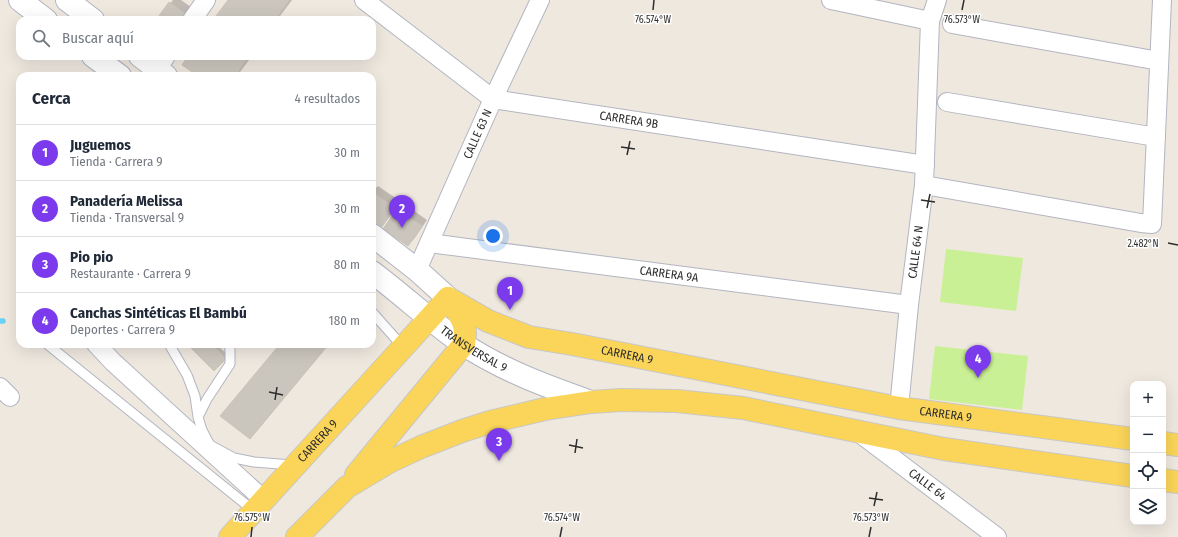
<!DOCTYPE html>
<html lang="es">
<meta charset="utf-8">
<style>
:root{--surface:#fff;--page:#f2f2f3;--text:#1f2937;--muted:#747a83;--line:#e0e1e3;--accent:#7c3aed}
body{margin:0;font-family:"Fira Sans Condensed",sans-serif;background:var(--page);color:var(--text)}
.controls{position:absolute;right:12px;bottom:12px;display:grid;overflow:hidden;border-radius:8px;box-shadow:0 4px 16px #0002}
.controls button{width:36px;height:36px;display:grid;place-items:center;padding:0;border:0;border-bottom:1px solid var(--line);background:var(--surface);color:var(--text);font:20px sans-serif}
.you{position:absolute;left:493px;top:236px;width:14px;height:14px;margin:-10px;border:3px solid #fff;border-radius:50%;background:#1a73e8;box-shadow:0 0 0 6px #1a73e833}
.badge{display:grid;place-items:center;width:26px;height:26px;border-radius:50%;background:var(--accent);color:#fff;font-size:13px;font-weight:700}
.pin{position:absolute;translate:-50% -33px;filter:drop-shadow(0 1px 2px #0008)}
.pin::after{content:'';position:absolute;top:21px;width:14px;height:12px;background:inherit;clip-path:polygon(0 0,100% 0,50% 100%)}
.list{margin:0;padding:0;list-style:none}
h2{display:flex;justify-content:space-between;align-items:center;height:52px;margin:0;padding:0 16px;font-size:17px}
h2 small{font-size:13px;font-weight:400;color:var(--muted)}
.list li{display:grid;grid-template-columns:26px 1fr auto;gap:12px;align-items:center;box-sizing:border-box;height:56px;padding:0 16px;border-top:1px solid var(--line)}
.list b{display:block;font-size:15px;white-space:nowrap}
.list p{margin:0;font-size:13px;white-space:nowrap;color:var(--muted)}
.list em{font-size:13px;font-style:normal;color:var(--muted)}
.icon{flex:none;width:22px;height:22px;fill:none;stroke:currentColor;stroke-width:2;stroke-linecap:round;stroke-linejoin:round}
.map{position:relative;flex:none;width:1178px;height:537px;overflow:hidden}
.search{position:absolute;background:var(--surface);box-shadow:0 4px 16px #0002;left:16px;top:16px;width:360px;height:44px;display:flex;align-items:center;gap:10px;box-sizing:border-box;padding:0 14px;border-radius:12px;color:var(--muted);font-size:15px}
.panel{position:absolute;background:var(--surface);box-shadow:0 4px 16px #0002;left:16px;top:72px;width:360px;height:276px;border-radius:12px}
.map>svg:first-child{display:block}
.pitch{fill:#c9f094}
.shadow{fill:#0003}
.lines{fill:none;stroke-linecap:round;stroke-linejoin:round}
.stream{stroke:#6cd2f7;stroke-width:5.5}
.building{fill:#cbc6bd;stroke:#cbc4b8}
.service-casing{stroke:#b3b5c1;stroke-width:11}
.minor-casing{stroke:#b3b5c1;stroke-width:20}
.secondary-casing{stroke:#b3b5c1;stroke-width:24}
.primary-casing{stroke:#c8c8c8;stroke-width:24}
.service{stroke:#fff;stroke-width:9}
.minor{stroke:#fff;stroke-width:18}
.secondary{stroke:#fff;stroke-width:22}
.primary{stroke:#fad559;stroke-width:22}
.ticks{fill:none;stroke:#2d2d2d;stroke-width:1.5}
.labels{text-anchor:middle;stroke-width:3;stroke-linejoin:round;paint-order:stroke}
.street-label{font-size:12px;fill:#2d2d2d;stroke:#fff}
.ticks-label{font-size:10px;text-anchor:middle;fill:#2d2d2d;stroke:#fff;stroke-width:3;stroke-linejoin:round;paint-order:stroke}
</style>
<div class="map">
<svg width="1178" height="537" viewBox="0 0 1178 537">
<rect width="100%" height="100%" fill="#efe8df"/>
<path class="pitch" d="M946,249l77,9 -7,53 -76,-9z
M935,346l93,10 -6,54 -93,-11z"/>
<path class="shadow" d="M173,0h8l13,9 -8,11h-28z
M229,0h63l-15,20h-62z
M189,56h63l-15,20h-37z
M372,181l3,3 -3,5z
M378,186l22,15 -13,19 -6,6 -9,-6v-29z
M403,203l24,17 -13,19 -6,6 -11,-36z
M189,344h27l12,11 -14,14z
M272,344h57l-68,82 -11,12 28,-89z"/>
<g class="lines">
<path class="stream" d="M0,321h3"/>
</g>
<path class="building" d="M228,0h61l-14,20h-62z
M169,2l19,14 -3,4h-29z
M188,56h61l-14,20h-37l-16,-11z
M372,192l23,16 -14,20 -9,-7z
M397,209l25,17 -14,20 -25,-17z
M187,344h24l15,15 -12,12z
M280,344h49l-79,95 -30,-23z"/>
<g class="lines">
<defs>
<path id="service" d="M372,312l31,35
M47,344l207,167
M169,344l18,31 8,21 3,21
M228,344l2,4v16l-23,35 -9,18 4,13 8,15 24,13 20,4 38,3"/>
<g id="minor">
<path id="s1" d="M364,0l129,99 432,66"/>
<path d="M831,0l99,21"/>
<path d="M192,20l14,-20"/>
<path d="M952,24l207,37"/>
<path d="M152,76l14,-20"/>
<path d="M947,102l209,35"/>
<path d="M924,185l217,38 11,1 10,-224"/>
<path id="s2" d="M429,243l480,62"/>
<path id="s3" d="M417,270l76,-171 47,-99"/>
<path d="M96,344l17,18 151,138"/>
<path d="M0,387l10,10"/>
<path id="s4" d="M899,408l10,-103 15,-120 6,-164 7,-21"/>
<path id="s5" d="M858,432l139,105"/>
</g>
<g id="secondary">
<path d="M20,0l26,20"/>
<path d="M67,0l26,20"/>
<path d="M93,56l27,20"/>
<path d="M140,56l26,20"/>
<path d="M372,235l45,35 31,28"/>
<path id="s6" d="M372,272c31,23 59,50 91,72 41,27 83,42 128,58"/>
</g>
<g id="primary">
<path id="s7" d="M448,298l40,23 41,16 43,7 327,64 234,31"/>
<path d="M1163,443l15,2"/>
<path d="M356,475l108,-131c4,-21 -4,-28 -15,-45"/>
<path d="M1163,480l15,2"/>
<path id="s8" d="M230,537l218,-239"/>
<path d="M297,537l50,-50 42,-25 32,-15 41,-16 28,-9 55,-13 46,-7 30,-2 56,1 66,7 201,41 189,27"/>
</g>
</defs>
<use href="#service" class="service-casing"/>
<use href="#minor" class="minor-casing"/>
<use href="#secondary" class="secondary-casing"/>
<use href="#primary" class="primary-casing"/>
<use href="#service" class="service"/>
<use href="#minor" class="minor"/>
<use href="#secondary" class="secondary"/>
<use href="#primary" class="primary"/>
</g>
<path class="ticks" d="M653,10l1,-10M962,10l2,-10M621,147l14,2M627,155l3,-14M921,200l14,2M927,208l3,-14M1168,243l10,2M269,392l14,3M275,400l2,-13M569,445l14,3M575,453l2,-14M869,498l14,2M874,506l3,-14M251,537l1,-10M560,537l2,-10M869,537l2,-10"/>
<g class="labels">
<g class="street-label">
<text dy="4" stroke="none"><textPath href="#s1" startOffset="300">CARRERA 9B</textPath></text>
<text dy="4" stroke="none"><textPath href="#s3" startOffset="149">CALLE 63 N</textPath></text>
<text dy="4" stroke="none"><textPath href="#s4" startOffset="157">CALLE 64 N</textPath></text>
<text dy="4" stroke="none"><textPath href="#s2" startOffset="242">CARRERA 9A</textPath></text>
<text dy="4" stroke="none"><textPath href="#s6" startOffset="128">TRANSVERSAL 9</textPath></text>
<text dy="4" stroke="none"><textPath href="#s7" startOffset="190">CARRERA 9</textPath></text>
<text dy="4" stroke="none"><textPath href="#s7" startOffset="514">CARRERA 9</textPath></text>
<text dy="4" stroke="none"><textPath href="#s8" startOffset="130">CARRERA 9</textPath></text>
<text dy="4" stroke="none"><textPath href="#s5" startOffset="87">CALLE 64</textPath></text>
</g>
</g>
<g class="ticks-label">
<text x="653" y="23">76.574°W</text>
<text x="962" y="23">76.573°W</text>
<text x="1143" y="247">2.482°N</text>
<text x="252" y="521">76.575°W</text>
<text x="562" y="521">76.574°W</text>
<text x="871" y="521">76.573°W</text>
</g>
</svg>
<div class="controls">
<button>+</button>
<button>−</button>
<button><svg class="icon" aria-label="locate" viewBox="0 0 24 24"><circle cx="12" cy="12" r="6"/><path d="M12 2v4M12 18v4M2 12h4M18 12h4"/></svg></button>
<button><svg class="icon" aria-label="layers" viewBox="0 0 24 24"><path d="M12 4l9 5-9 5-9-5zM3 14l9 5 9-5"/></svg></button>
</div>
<div class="you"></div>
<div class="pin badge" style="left:510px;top:310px">1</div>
<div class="pin badge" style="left:402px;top:228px">2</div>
<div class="pin badge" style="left:499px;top:461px">3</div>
<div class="pin badge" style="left:978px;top:378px">4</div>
<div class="search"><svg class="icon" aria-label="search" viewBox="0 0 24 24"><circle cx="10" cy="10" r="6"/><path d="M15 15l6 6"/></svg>Buscar aquí</div>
<section class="panel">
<h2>Cerca<small>4 resultados</small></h2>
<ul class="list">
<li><span class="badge">1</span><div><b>Juguemos</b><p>Tienda · Carrera 9</p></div><em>30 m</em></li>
<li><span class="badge">2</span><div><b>Panadería Melissa</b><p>Tienda · Transversal 9</p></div><em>30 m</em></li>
<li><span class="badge">3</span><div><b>Pio pio</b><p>Restaurante · Carrera 9</p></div><em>80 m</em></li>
<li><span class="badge">4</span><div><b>Canchas Sintéticas El Bambú</b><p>Deportes · Carrera 9</p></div><em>180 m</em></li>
</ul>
</section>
</div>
